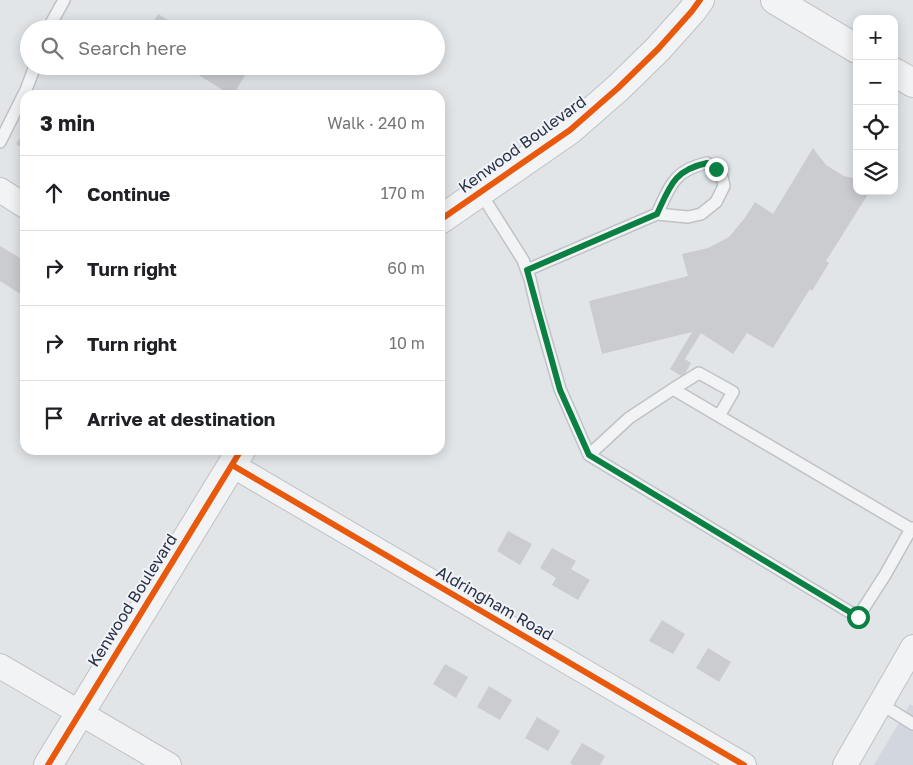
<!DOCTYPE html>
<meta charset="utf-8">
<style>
:root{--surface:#fff;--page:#f6f6f6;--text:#202124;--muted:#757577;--line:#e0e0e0}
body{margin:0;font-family:"Golos Text",sans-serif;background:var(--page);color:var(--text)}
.controls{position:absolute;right:15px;top:15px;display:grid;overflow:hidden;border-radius:10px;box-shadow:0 2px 12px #0003}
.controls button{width:45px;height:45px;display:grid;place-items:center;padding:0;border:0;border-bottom:1px solid var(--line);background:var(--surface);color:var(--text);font:25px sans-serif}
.stop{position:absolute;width:15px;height:15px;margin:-11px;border:4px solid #0b8043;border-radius:50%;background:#fff}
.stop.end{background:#0b8043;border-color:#fff;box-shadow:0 1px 5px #0008}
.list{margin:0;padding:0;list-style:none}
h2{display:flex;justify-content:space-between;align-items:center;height:65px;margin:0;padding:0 20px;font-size:21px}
h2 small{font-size:16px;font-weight:400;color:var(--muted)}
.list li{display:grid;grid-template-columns:32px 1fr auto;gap:15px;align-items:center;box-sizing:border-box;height:75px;padding:0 20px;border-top:1px solid var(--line)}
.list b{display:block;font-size:19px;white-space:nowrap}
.list em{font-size:16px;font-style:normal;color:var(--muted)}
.icon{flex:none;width:28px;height:28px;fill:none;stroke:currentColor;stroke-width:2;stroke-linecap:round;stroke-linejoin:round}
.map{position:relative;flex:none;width:913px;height:765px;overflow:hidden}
.search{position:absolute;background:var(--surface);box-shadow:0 2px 12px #0003;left:20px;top:20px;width:425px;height:55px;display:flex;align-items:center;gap:12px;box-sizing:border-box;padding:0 18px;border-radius:28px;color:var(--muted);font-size:19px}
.panel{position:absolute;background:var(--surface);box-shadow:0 2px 12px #0003;left:20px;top:90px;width:425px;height:365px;border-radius:15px}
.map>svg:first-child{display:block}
.built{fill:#d2d6de}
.building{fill:#caccd0}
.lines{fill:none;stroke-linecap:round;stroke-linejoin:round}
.service-casing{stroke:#bfc2c6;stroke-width:14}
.minor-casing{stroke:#bfc2c6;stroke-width:26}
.tertiary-casing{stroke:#bfc2c6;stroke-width:30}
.service{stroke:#f2f3f5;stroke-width:11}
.minor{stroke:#f2f3f5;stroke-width:24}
.tertiary{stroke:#f2f3f5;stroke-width:28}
.cycleway-casing{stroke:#f0f3f8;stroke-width:9}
.cycleway{stroke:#e8590c;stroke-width:6}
.route{stroke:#0b8043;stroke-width:6}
.labels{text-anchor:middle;stroke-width:4;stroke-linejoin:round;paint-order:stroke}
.street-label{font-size:16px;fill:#283043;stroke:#f0f3f8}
</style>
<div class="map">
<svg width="913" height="765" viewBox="0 0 913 765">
<rect width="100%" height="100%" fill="#e2e5e8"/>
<path class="built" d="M910,704l3,2v59h-39z"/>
<path class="building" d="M158,14l25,15h-34z
M184,66h61l4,3 -16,26h-2z
M25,130v20l-9,-6z
M813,148l13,17 18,11 13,3v12h13l-44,70 3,2 -17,28 -2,-2 -37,59 -26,-15 -14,21 -32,-21 -16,26 6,4 -8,14 -13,-8 22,-37 -90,22 -13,-53 99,-25 -6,-22 26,-6 21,-11 15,-18 11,-17 18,12z
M0,246l25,15v36l-25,-16z
M508,531l24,13 -12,21 -23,-14z
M552,548l24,13 -5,8 19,11 -12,20 -26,-15 4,-7 -16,-10z
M662,620l23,14 -12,20 -24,-13z
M708,648l23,14 -12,20 -23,-14z
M445,664l23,13 -12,21 -23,-14z
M489,686l23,14 -12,20 -23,-13z
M537,717l23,14 -12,20 -23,-13z
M582,743l23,13 -5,9h-27l-3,-2z"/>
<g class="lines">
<defs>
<path id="service" d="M48,29l16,-29
M0,142l26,-52 9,-24
M480,192l43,68 7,19 7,30 23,80 29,66 269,162 27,-42 26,-46
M527,270l130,-56 31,3 13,-3 15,-12 8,-16 -2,-9 -6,-8 -9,-6c-33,7 -37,23 -50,51
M673,389l26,-16 34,19 -14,24
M589,455l40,-37 44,-29 238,140 2,-1
M881,704l32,20"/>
<path id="minor" d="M0,190l25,16
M232,465l512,300
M0,666l169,99
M845,765l68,-118"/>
<path id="tertiary" d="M775,0l82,49
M894,72l19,11
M440,220l130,-90 48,-42 40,-39 34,-38 8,-11
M48,765l193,-315"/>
</defs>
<use href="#service" class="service-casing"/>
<use href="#minor" class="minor-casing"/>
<use href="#tertiary" class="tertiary-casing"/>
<use href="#service" class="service"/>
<use href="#minor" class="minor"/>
<use href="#tertiary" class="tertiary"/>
<defs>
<path id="cycleway" d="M440,220l130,-90 48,-42 40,-39 34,-38 8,-11
M232,465l512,300
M48,765l193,-315"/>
</defs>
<use href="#cycleway" class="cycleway-casing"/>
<use href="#cycleway" class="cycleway"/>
</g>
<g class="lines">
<path class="route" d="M716,169l-9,-6c-33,7 -37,23 -50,51l-130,56 33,120 29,65 269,162"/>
</g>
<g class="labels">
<g class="street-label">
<text transform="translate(522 144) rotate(-36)" y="6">Kenwood Boulevard</text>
<text transform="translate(132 600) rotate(-58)" y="6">Kenwood Boulevard</text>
<text transform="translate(495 603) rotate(30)" y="6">Aldringham Road</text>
</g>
</g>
</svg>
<div class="controls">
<button>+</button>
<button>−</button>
<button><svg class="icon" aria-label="locate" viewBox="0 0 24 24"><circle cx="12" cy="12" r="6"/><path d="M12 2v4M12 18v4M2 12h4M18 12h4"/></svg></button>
<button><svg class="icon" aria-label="layers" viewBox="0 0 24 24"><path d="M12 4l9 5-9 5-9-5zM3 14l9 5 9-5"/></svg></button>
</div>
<div class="stop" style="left:858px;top:617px"></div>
<div class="stop end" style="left:716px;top:169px"></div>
<div class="search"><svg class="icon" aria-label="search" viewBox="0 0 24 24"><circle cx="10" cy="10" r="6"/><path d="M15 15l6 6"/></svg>Search here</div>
<section class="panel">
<h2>3 min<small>Walk · 240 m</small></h2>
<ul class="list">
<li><svg class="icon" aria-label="ahead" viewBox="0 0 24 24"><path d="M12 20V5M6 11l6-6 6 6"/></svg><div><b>Continue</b></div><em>170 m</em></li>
<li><svg class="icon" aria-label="right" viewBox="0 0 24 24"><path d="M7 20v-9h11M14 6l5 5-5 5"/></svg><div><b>Turn right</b></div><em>60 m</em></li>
<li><svg class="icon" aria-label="right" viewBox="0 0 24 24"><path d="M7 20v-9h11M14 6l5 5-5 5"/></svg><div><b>Turn right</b></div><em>10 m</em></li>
<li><svg class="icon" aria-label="arrive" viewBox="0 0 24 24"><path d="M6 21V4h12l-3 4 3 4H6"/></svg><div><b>Arrive at destination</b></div></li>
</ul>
</section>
</div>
